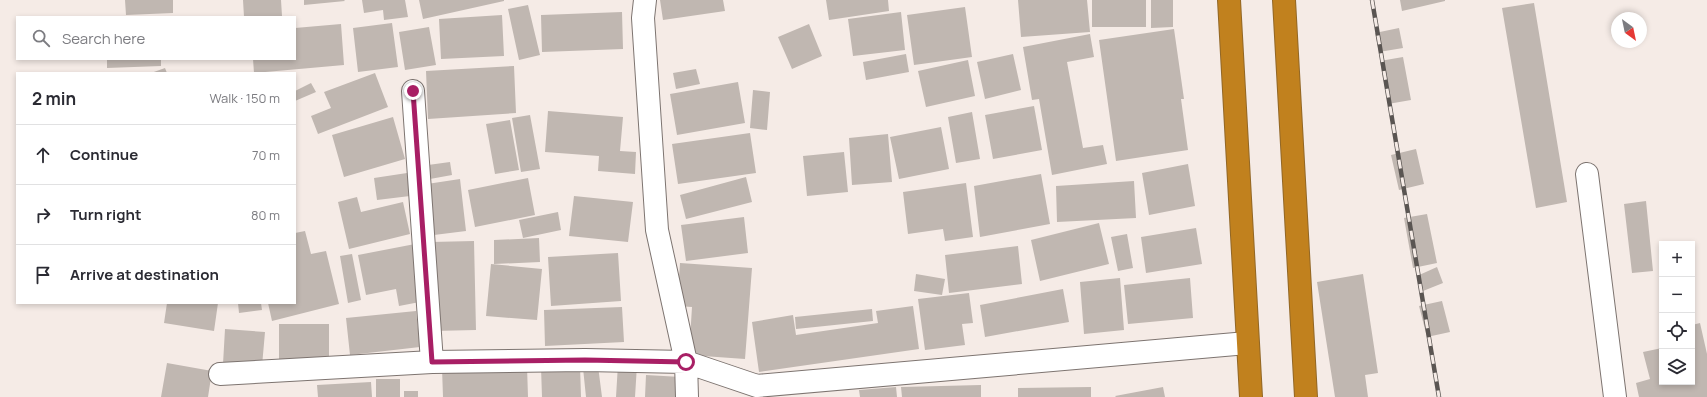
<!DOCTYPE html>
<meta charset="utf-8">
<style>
:root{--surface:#fff;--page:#f7f7f7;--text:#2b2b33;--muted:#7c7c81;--line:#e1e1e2}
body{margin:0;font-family:Manrope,sans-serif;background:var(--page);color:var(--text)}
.controls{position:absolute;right:12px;bottom:12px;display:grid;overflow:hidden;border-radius:0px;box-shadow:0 2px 6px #0003}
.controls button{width:36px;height:36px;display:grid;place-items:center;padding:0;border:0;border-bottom:1px solid var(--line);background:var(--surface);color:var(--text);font:20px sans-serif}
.compass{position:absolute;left:1611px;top:12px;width:36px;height:36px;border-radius:50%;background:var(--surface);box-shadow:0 2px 6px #0003;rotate:147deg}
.stop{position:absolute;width:12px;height:12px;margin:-9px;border:3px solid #a81f65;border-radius:50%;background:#fff}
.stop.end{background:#a81f65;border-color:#fff;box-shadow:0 1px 4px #0008}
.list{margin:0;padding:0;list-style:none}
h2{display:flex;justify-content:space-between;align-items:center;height:52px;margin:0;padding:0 16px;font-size:17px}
h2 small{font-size:13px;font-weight:400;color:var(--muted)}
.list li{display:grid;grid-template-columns:26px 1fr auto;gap:12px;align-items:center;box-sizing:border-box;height:60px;padding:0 16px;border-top:1px solid var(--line)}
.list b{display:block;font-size:15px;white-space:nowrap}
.list em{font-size:13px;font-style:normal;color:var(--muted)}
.icon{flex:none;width:22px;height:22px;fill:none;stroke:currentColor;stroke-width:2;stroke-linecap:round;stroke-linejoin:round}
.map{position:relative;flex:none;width:1707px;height:397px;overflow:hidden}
.search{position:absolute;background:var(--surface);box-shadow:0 2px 6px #0003;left:16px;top:16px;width:280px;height:44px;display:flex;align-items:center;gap:10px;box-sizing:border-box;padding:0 14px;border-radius:0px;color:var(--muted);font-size:15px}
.panel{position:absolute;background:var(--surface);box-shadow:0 2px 6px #0003;left:16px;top:72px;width:280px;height:232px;border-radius:0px}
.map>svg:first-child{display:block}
.building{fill:#c0b7b1}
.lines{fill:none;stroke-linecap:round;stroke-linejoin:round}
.street-casing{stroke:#7d7470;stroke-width:24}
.highway-casing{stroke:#926726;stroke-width:24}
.street{stroke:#fff;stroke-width:22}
.highway{stroke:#c1811e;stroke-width:22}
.rail-casing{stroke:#5a5552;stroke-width:4.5}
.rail{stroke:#f5ebe6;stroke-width:3;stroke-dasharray:9;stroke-linecap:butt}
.route{stroke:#a81f65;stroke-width:5}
</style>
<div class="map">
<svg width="1707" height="397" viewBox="0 0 1707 397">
<rect width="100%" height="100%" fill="#f5ebe6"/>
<path class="building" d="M125,0h48v13l-47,2z
M243,0h38l1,16 -38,1z
M304,0h40l1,1 -41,4z
M362,0h43l3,17 -24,3 -1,-10 -19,3z
M419,0h85v1l-81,18z
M660,0h63l2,11 -62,9z
M826,0h62l1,11 -60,9z
M1018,0h69l3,32 -69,5z
M1092,0h54v27h-54z
M1151,0h22v27l-22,1z
M1400,0h45v1l-43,10z
M1534,3l33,199 -31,6 -34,-200z
M528,5l12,50 -21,5 -11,-51z
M965,7l7,50 -58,8 -7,-50z
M622,12l1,37 -81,3 -1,-37z
M901,12l4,38 -52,6 -5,-37z
M502,15l2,41 -63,3 -2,-40z
M392,23l6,44 -40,5 -5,-44z
M341,24l3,41 -90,8 -1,-14h42v-31z
M809,24l13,32 -30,13 -14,-32z
M429,27l7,38 -31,5 -6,-38z
M1399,28l4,20 -24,4 -4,-19z
M1174,29l10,70h-3l7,51 -72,11 -17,-121z
M1090,34l4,23 -27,5 16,86 20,-3 4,19 -55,11 -13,-76 -7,1 -9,-53z
M906,54l3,18 -43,8 -3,-18z
M1013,54l8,36 -36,9 -8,-37z
M1403,57l8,43 -23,4 -8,-43z
M107,59h54v7l-54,2z
M968,60l7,36 -49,11 -8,-36z
M514,66l2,47 -88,6 -2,-48z
M165,68l2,5h-16z
M696,69l4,15 -24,5 -3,-16z
M375,73l13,34 -70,27 -7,-18 20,-8 -7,-16z
M738,82l7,41 -68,12 -7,-41z
M311,83l5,9 -21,9v-10z
M753,90l17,2 -3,38 -17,-2z
M1034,106l8,44 -49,9 -8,-44z
M548,111l75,6 -3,34 16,1 -1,22 -37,-3 1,-15 -54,-4z
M972,112l8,47 -24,4 -8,-46z
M530,115l10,54 -19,3 -9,-54z
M393,117l12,42 -61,18 -12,-42z
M510,120l9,50 -24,4 -9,-50z
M941,127l8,42 -50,10 -9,-42z
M750,133l6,40 -78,11 -6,-40z
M888,134l4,48 -40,3 -3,-47z
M1416,149l8,35 -25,6 -8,-35z
M844,152l4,40 -41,4 -4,-40z
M450,162l2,13 -22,4 -2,-14z
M1188,164l7,42 -46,9 -7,-42z
M407,173l3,23 -33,4 -3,-22z
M1041,174l9,50 -70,13 -6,-51z
M746,177l6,25 -66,17 -6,-24z
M528,178l7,37 -60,12 -7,-37z
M460,179l6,52 -32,4 -7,-51z
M1134,181l2,37 -79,4 -1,-36z
M966,183l7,54 -28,4 -2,-12 -35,5 -5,-42z
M574,196l59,6 -5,40 -59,-6z
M357,197l4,15 42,-10 7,32 -61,15 -11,-47z
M1646,201l7,70 -21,2 -8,-69z
M558,212l3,18 -38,8 -4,-18z
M1427,214l10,49 -24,5 -9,-50z
M744,217l4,36 -62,8 -5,-36z
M1099,223l10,41 -69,17 -9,-41z
M1196,228l6,36 -56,9 -5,-36z
M305,231l6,23 15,-3 13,53 -67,17 -4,-18h27v-70z
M1127,234l6,34 -15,3 -7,-34z
M539,238l1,24 -46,2v-24z
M474,241l2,89 -43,1 -2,-89z
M415,244l10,57 -26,5 -3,-17 -30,6 -8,-40z
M1018,246l4,38 -73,9 -4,-38z
M618,253l3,48 -70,5 -3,-49z
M352,254l9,46 -13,3 -8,-47z
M680,263l72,5 -7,91 -56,-4 3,-48 -15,-1z
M491,264l51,5 -5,51 -51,-4z
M1437,267l6,16 -20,8 -6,-15z
M916,274l29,5 -3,16 -28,-4z
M1363,274l15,99 -13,2 3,22h-33l-18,-115z
M1120,278l4,52 -40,4 -4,-52z
M1190,278l3,40 -65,6 -4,-39z
M1063,289l6,33 -84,15 -5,-32z
M969,293l4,30 -11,1 3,21 -40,5 -7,-51z
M1442,301l8,31 -23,5 -8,-31z
M167,303h51l-4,28 -50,-8z
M238,303h23l1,7 -23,3z
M913,306l6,43 -160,23 -7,-50 41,-7 3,20 82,-12 -2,-12z
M622,307l2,35 -79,4 -1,-36z
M872,309l1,12 -77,8 -1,-12z
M416,311l4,36 -70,8 -4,-37z
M1700,323l7,31v43h-68l-3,-14 14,-4 -7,-27 19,-4v34h30v-57z
M279,324h50v40h-50z
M225,329l40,3 -3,34 -39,-2z
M167,363l45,8 -4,26h-47z
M618,364l19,1 -2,32h-19z
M580,365l1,32h-39l-1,-30z
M527,366l1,31h-85l-1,-29z
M598,366l4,31h-16l-3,-29z
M646,375l35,2 -1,20h-35z
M376,379h24v18h-24z
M371,382l1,15h-54l-1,-12z
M981,385v12h-79l-1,-10z
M896,387l1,10h-37l-1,-7z
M1091,387v10h-73v-9z
M1163,387l2,10h-49l-1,-1z
M404,391h14v6h-14z"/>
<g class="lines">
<defs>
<path id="street" d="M645,0l-2,18 14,212 29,132 1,35
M413,91l19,271
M1587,174l28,223
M220,374l212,-12 153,-2 101,2 71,24 490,-43"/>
<path id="highway" d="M1229,0l22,397
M1284,0l22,397"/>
</defs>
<use href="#street" class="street-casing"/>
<use href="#highway" class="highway-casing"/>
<use href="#street" class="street"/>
<use href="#highway" class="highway"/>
<defs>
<path id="rail" d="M1372,0l67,397"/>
</defs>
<use href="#rail" class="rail-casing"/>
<use href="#rail" class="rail"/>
</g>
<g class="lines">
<path class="route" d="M413,91l19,271 153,-2 101,2"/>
</g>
</svg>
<div class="controls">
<button>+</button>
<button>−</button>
<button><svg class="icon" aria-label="locate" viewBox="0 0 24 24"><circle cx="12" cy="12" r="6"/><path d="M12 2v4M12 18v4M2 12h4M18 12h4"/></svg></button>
<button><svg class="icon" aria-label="layers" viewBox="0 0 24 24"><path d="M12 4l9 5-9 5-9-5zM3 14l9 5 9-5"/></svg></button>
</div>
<svg class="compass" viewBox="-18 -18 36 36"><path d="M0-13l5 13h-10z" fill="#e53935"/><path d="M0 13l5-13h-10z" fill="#7c7c81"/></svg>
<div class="stop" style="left:686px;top:362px"></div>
<div class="stop end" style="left:413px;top:91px"></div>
<div class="search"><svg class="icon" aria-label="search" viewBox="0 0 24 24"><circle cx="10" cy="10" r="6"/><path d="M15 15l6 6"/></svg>Search here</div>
<section class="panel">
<h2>2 min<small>Walk · 150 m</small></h2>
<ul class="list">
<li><svg class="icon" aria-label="ahead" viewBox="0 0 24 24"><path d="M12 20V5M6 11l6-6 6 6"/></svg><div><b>Continue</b></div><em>70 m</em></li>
<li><svg class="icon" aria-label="right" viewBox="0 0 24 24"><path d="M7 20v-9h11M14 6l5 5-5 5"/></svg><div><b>Turn right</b></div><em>80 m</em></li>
<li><svg class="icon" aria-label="arrive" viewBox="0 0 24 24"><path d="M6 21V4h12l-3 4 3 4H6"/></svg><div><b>Arrive at destination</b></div></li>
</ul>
</section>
</div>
